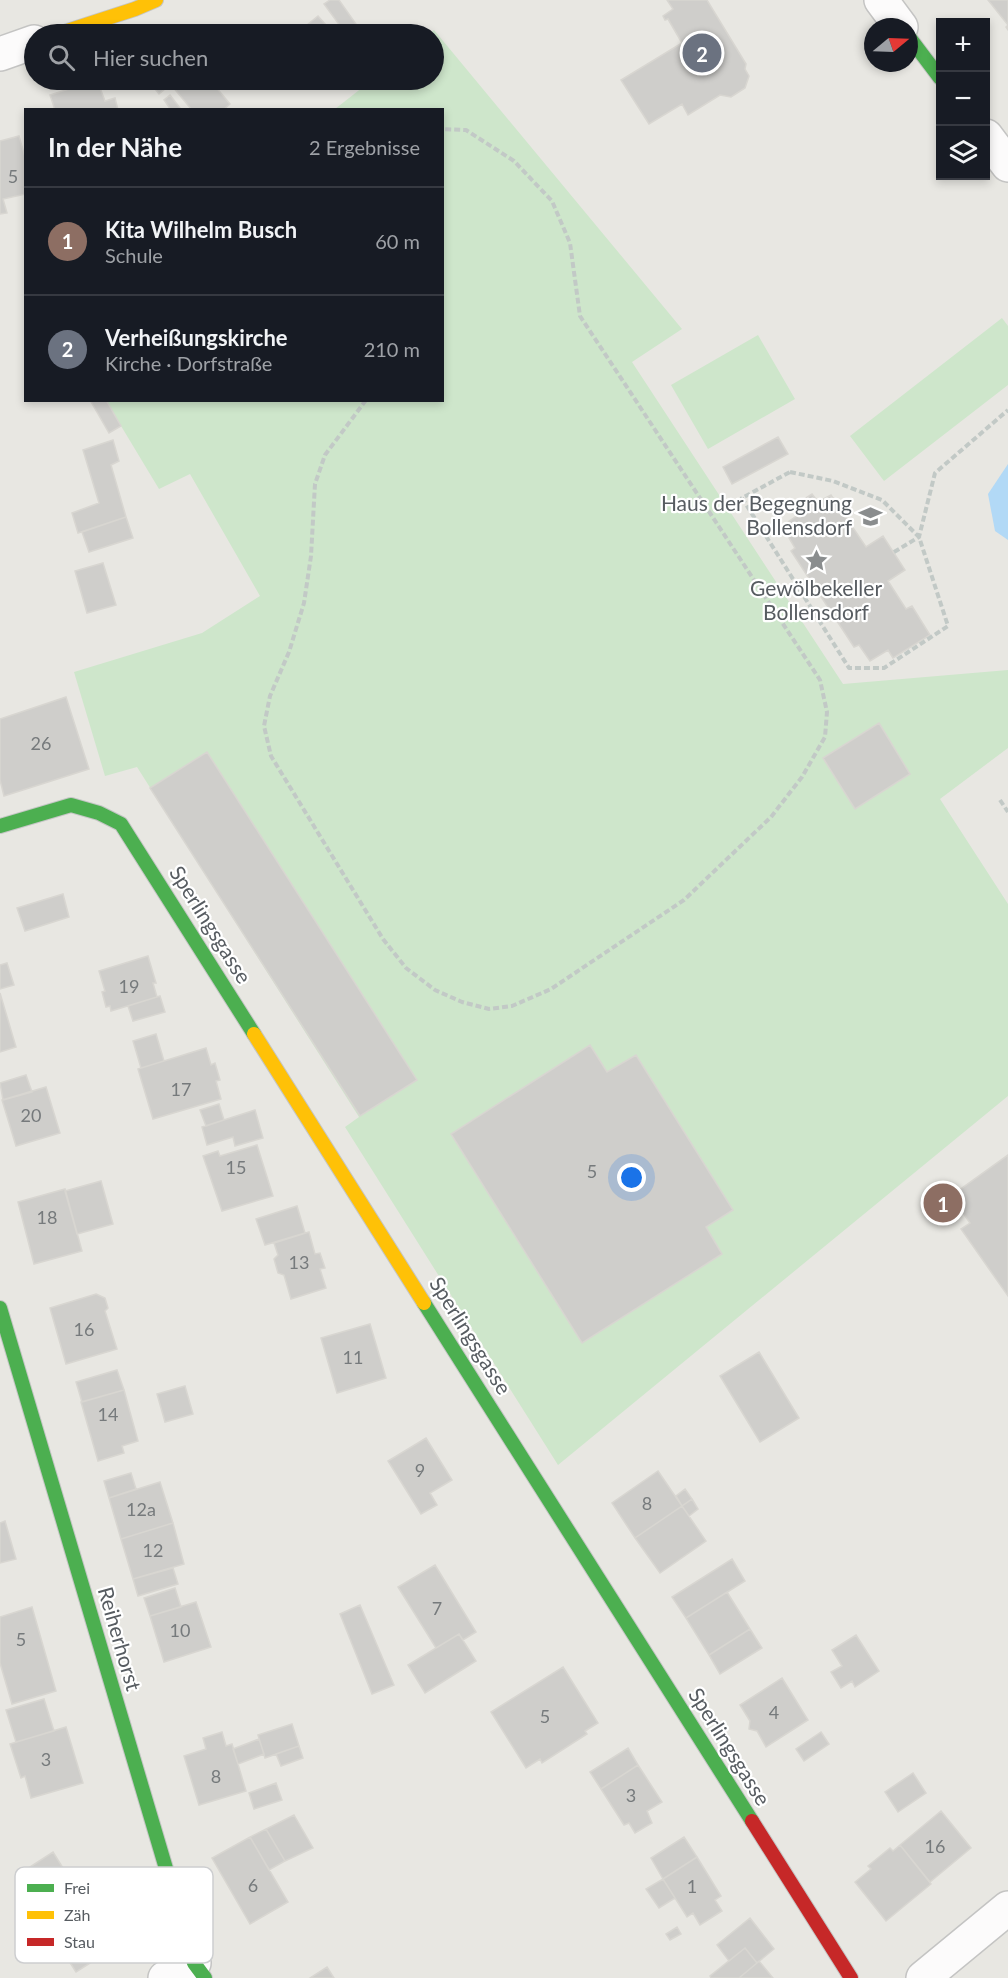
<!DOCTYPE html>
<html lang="de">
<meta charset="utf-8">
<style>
:root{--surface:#171b24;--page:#242831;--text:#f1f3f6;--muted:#9ea1a6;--line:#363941;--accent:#8c9099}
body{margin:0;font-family:Lato,sans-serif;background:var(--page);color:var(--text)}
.controls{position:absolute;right:18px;top:18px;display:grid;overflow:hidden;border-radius:0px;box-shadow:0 3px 9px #0003}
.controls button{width:54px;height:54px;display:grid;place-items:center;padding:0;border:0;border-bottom:2px solid var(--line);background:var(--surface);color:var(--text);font:30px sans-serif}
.compass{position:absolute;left:864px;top:18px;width:54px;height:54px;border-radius:50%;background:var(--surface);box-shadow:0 3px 9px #0003;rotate:71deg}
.you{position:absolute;left:632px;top:1178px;width:21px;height:21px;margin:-15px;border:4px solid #fff;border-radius:50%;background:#1a73e8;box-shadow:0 0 0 9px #1a73e833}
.badge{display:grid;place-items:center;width:39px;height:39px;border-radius:50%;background:var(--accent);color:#fff;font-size:20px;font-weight:700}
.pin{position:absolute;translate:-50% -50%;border:3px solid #fff;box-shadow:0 2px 6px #0006}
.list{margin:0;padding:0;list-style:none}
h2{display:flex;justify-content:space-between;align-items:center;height:78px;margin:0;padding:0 24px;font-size:26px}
h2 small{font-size:20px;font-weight:400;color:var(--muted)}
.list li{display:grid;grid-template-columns:39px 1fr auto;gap:18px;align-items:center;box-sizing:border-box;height:108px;padding:0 24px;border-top:2px solid var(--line)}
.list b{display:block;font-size:22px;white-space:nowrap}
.list p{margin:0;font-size:20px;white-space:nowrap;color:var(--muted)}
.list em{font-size:20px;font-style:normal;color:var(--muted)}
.icon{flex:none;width:33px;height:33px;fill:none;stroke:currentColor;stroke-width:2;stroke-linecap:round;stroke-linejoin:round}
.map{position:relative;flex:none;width:1008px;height:1978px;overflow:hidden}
.search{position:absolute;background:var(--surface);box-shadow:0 3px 9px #0003;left:24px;top:24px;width:420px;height:66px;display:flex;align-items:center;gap:15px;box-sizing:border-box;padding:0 21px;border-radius:33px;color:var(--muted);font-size:22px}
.panel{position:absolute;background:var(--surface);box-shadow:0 3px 9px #0003;left:24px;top:108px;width:420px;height:294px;border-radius:0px}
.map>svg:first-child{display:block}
.green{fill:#cee6cb}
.water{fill:#b2d9f6}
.building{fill:#cfcecb;stroke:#d8d6d1;stroke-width:1.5}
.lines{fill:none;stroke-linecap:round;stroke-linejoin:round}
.street-casing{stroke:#c4c4c3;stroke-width:36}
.fast-casing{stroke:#c5c6c5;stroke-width:16}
.slow-casing{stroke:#c5c6c5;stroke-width:16}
.jam-casing{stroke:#c5c6c5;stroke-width:16}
.path{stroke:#c2c9c6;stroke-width:4;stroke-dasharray:6 3;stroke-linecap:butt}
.street{stroke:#fcfbfb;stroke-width:33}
.fast{stroke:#4caf50;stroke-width:14}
.slow{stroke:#ffc107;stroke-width:14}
.jam{stroke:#c62828;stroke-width:14}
.labels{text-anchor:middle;stroke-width:4.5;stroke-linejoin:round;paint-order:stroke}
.number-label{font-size:18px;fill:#767a7c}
.poi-label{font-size:21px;fill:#575c61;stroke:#fff;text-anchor:end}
.street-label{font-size:21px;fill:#575c61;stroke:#fff}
.key{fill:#fff;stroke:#cdced0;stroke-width:1.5}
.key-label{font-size:16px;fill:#575c61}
</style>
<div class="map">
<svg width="1008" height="1978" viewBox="0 0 1008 1978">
<rect width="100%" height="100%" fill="#e8e7e2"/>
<path class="green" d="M434,30l248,299 -50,33 211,322 165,-14v78l-68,51 68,105v192l-450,369 -213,-338 14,-10 -222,-350 -32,9 -31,-104 128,-39 58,-37 -70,-122 -31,15 -53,-88 336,-1v-290l-107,-1 37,-29h62v-46h-6z
M1002,318l6,8v59l-124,96 -34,-45z
M758,335l37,64 -87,50 -37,-64z"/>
<path class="water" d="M1008,464v76l-13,-9 -7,-37z"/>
<path class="building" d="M330,0h9l22,31 -4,3h-11l-22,-30z
M667,0h40l39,64 -1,5 4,7 -4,12 -14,9 -11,-2 -32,20 -6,-11 -33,20 -28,-44 61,-37 -14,-24 -3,1 -2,-4 10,-7z
M988,0h20v30l-2,-3 2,-2z
M318,16l16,18h-38z
M97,80l8,21 10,-3 3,12h-63l-5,-15z
M148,80h19l4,4 -12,10z
M167,80h43l20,24 -7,6h-31z
M170,95l10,13 -3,2h-6l-7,-10z
M19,136l7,24v34l-23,5 4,14 -7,1v-73z
M90,400h16l15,26 -12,7z
M778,437l10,17 -56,30 -9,-17z
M113,440l6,21 -8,4 15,52 -48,16 -6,-20 27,-10 -16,-53z
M812,494l6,8 13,-7 35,52 17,-11 22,34 -17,11 18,28 6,-3 18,29 -37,23 -5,-8 -18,11 -11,-16 -5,2 -63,-96 4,-3 -13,-22 19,-13 -6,-8z
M126,517l7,21 -44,14 -7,-20z
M103,563l13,42 -29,8 -12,-42z
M66,697l23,72 -85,27 -4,-16v-61z
M879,723l31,51 -55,35 -32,-51z
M207,752l210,328 -57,36 -210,-328z
M63,894l6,23 -44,14 -8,-23z
M148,956l8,27h-3l4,14 -46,14 -1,-5 -4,1 -4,-15 3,-1 -6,-20z
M7,963l7,22 -14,4v-24z
M0,993l16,54 -16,5z
M160,996l5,16 -32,9 -5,-15z
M156,1034l8,27 -23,7 -8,-27z
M590,1045l17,27 29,-17 97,155 -27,17 16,27 -140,89 -131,-209z
M206,1048l5,17 4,-2 5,17 -4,1 5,18 -68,20 -15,-50z
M26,1075l6,17 -29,8 -3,-17z
M46,1087l14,46 -44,13 -14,-46z
M219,1104l5,16 -18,6 -6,-16z
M255,1110l8,28 -28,8 -2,-9 -26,8 -5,-18z
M257,1145l16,51 -51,15 -19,-55 15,-5 2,5z
M1008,1155v141l-47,-67 9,-6 -19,-27z
M101,1181l12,43 -36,10 -12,-43z
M65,1189l17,62 -48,13 -16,-62z
M297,1206l8,27 -40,12 -9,-26z
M309,1232l6,22 5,-1 5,15 -5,1 6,19 -35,11 -7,-24 -6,-2 -4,-14 4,-4 -4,-12z
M96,1294l9,4 3,10 -3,3 12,38 -51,15 -16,-56z
M370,1324l16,54 -49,15 -16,-55z
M759,1352l40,66 -39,24 -40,-66z
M117,1370l7,20 -42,12 -6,-20z
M185,1386l8,28 -28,8 -8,-28z
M124,1390l14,51 -16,5 2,7 -26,8 -17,-59z
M426,1438l26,42 -22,13 7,12 -16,9 -33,-53z
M658,1471l24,35 -47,32 -23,-35z
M131,1473l5,16 -27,9 -5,-17z
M160,1482l13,41 -52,16 -12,-41z
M685,1489l7,10 -10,7 -6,-10z
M692,1499l6,10 -9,7 -7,-10z
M682,1506l24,35 -46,32 -25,-35z
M5,1521l11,38 -16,4v-40z
M173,1523l11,41 -51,15 -12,-40z
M732,1559l13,22 -59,37 -14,-21z
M435,1565l41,67 -13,8 -4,-6 -23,14 -38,-61z
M173,1568l5,16 -40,12 -5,-17z
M175,1588l6,19 -31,9 -6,-18z
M727,1592l23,37 -41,26 -23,-37z
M196,1602l15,45 -47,15 -14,-46z
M360,1605l34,80 -22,9 -32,-80z
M32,1607l24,84 -44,13 -12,-41v-46z
M750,1629l12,19 -42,26 -11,-19z
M459,1634l17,27 -51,32 -17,-28z
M856,1635l23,36 -24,16 -3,-6 -11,7 -10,-16 11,-6 -10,-16z
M563,1667l35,56 -13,8 2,3 -45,29 -2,-4 -14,9 -35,-56z
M782,1678l26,42 -42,27 -9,-16 -8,-2 1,-8 -10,-16z
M44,1699l10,32 -38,11 -10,-32z
M292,1724l7,22 -34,12 -7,-23z
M66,1727l17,56 -52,15 -6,-22 -4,2 -11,-34z
M222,1732l4,14 6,-2 14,47 -47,14 -15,-49 22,-7 -3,-11z
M821,1732l8,12 -25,17 -8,-12z
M259,1739l5,15 -26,10 -5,-15z
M299,1746l4,12 -22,8 -5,-12z
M628,1748l10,17 -37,24 -11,-17z
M638,1765l24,37 -15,9 5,12 -17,10 -6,-10 -5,2 -23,-36z
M913,1773l13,20 -28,19 -13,-20z
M276,1783l6,17 -28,9 -5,-16z
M941,1811l30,37 -41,34 -30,-37z
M294,1815l19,33 -28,13 -19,-32z
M266,1829l19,32 -16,9 -19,-33z
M250,1837l38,65 -38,22 -38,-66z
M684,1837l13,20 -34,22 -12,-21z
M900,1845l31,39 -45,37 -31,-39 16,-13 -3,-3 22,-18 3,3z
M53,1852l10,16 -36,24 -11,-16z
M697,1857l24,39 -6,4 7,11 -22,14 -7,-12 -6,4 -24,-38z
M663,1879l12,19 -16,10 -13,-19z
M90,1909l24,39 -38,24 -25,-39z
M750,1918l24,31 -17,14 -12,-15 -16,13 -12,-16z
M677,1927l4,7 -11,6 -4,-6z
M745,1948l12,15 -18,15h-28l-1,-2z
M759,1961l14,17h-34l18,-15z
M327,1967l7,11h-24z"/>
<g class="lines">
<defs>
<path id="street" d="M881,0l20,27
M0,54l34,-12
M986,136l22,29
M165,1978l29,-15
M923,1978l85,-70"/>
<path id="fast" d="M909,37l31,41
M0,826l71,-21 28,8 22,11 133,210
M424,1303l328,518
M0,1308l194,655 11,15"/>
<path id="slow" d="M58,34l77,-25 21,-9
M254,1034l170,269"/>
<path id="jam" d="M752,1821l99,157"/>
</defs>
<use href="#street" class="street-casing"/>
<use href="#fast" class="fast-casing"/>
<use href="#slow" class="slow-casing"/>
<use href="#jam" class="jam-casing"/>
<path class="path" d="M366,400l-41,55 -10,29 -4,72 -7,47 -15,49 -19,44 -6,30 7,30 112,183 23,29 29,22 27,12 27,7 23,-3 39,-17 133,-89 87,-83 31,-40 23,-40 2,-25 -7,-32 -240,-364 -10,-73 -18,-42 -38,-40 -48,-31 -24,-1
M790,472l43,9 49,19 37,37 29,89 -64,42h-35l-107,-170z
M894,552l25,-15 16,-64 73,-63
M1000,800l8,12"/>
<use href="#street" class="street"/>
<use href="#fast" class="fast"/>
<use href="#slow" class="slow"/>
<use href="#jam" class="jam"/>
</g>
<defs>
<symbol id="school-bare" viewBox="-9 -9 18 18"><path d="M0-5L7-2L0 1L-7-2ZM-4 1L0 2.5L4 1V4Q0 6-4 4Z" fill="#8a8d8e" stroke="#fff" stroke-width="2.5" paint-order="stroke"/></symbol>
<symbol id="sight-bare" viewBox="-9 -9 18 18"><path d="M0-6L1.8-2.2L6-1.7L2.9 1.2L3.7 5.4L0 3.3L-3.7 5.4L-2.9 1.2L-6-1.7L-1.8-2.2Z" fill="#8a8d8e" stroke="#fff" stroke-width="2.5" paint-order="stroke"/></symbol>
</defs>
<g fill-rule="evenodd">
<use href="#school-bare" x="854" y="500" width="33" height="33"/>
<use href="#sight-bare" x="800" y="544" width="33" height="33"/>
</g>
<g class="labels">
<g class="number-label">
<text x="13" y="183">5</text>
<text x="41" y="750">26</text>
<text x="129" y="993">19</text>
<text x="181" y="1096">17</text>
<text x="31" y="1122">20</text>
<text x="236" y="1174">15</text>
<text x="592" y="1178">5</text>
<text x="47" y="1224">18</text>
<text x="299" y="1269">13</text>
<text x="84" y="1336">16</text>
<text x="353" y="1364">11</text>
<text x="108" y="1421">14</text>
<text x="420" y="1477">9</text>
<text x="647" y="1510">8</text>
<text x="141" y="1516">12a</text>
<text x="153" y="1557">12</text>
<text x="437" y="1615">7</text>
<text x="180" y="1637">10</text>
<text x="21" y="1646">5</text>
<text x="774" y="1719">4</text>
<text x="545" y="1723">5</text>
<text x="46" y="1766">3</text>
<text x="216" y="1783">8</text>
<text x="631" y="1802">3</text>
<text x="935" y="1853">16</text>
<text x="253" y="1892">6</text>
<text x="692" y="1893">1</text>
</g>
<g class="poi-label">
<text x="852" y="511">Haus der Begegnung<tspan x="852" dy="24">Bollensdorf</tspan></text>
<text x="816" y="596" text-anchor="middle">Gewölbekeller<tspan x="816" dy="24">Bollensdorf</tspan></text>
</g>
<g class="street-label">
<text transform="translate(210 925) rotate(58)" y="7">Sperlingsgasse</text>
<text transform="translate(470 1336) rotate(58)" y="7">Sperlingsgasse</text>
<text transform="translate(119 1639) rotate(74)" y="7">Reiherhorst</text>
<text transform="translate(729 1747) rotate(58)" y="7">Sperlingsgasse</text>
</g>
</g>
<rect x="15" y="1867" width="198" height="96" rx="9" class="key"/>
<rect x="27" y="1884" width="27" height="8" fill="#4caf50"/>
<rect x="27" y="1911" width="27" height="8" fill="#ffc107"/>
<rect x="27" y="1938" width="27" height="8" fill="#c62828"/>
<g class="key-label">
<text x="64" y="1894">Frei</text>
<text x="64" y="1921">Zäh</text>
<text x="64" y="1948">Stau</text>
</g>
</svg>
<div class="controls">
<button>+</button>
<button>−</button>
<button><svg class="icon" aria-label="layers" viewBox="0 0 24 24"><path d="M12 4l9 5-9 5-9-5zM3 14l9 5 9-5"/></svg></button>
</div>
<svg class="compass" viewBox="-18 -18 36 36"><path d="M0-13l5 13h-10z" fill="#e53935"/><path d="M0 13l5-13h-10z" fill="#9ea1a6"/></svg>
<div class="you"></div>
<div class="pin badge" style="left:943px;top:1203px;background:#8d6e63">1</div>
<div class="pin badge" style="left:702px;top:53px;background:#6b7280">2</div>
<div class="search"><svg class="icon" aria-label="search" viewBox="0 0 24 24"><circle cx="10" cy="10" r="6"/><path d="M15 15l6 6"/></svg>Hier suchen</div>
<section class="panel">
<h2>In der Nähe<small>2 Ergebnisse</small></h2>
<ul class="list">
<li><span class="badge" style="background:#8d6e63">1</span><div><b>Kita Wilhelm Busch</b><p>Schule</p></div><em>60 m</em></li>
<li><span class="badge" style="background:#6b7280">2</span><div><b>Verheißungskirche</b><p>Kirche · Dorfstraße</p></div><em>210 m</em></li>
</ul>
</section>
</div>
